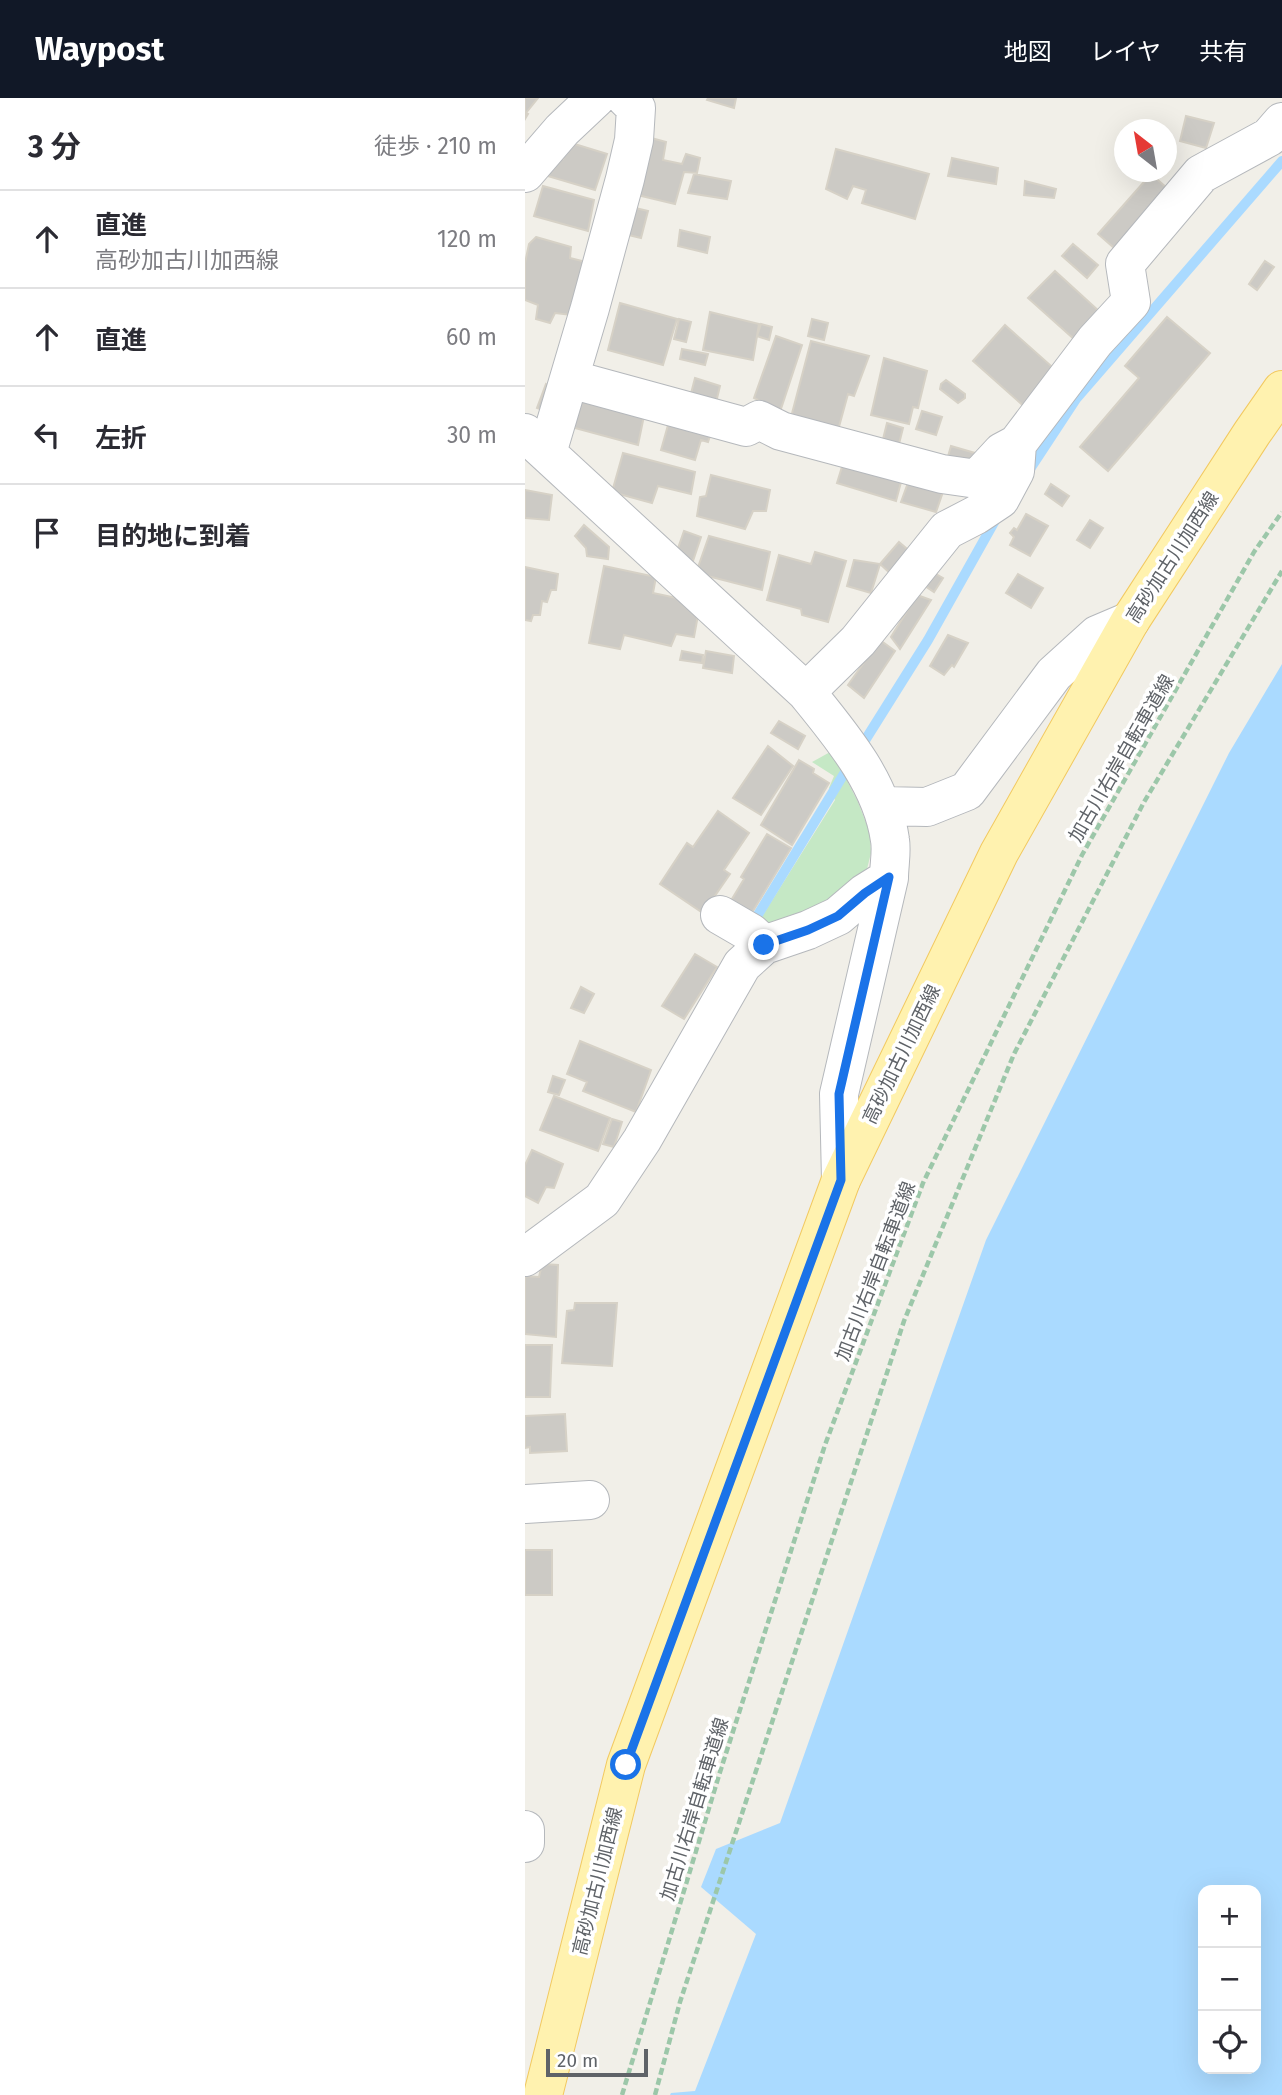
<!DOCTYPE html>
<html lang="ja">
<meta charset="utf-8">
<style>
:root{--surface:#fff;--page:#f2f2f3;--text:#2b2b33;--muted:#7c7c81;--line:#e1e1e2;--accent:#111827}
body{margin:0;font-family:"Fira Sans","Noto Sans JP",sans-serif;background:var(--page);color:var(--text)}
.controls{position:absolute;right:21px;bottom:21px;display:grid;overflow:hidden;border-radius:14px;box-shadow:0 7px 28px #0002}
.controls button{width:63px;height:63px;display:grid;place-items:center;padding:0;border:0;border-bottom:2px solid var(--line);background:var(--surface);color:var(--text);font:35px sans-serif}
.compass{position:absolute;left:589px;top:21px;width:63px;height:63px;border-radius:50%;background:var(--surface);box-shadow:0 7px 28px #0002;rotate:329deg}
.scale{position:absolute;left:21px;bottom:18px;width:102px;box-sizing:border-box;padding-left:7px;border:4px solid #5f6368;border-top:0;font-size:19px;line-height:24px;white-space:nowrap;color:#5f6368;-webkit-text-stroke:5px #fff;paint-order:stroke}
.stop{position:absolute;width:21px;height:21px;margin:-16px;border:5px solid #1a73e8;border-radius:50%;background:#fff}
.stop.end{background:#1a73e8;border-color:#fff;box-shadow:0 2px 7px #0008}
.list{margin:0;padding:0;list-style:none}
h2{display:flex;justify-content:space-between;align-items:center;height:91px;margin:0;padding:0 28px;font-size:30px}
h2 small{font-size:23px;font-weight:400;color:var(--muted)}
.list li{display:grid;grid-template-columns:46px 1fr auto;gap:21px;align-items:center;box-sizing:border-box;height:98px;padding:0 28px;border-top:2px solid var(--line)}
.list b{display:block;font-size:26px;white-space:nowrap}
.list p{margin:0;font-size:23px;white-space:nowrap;color:var(--muted)}
.list em{font-size:23px;font-style:normal;color:var(--muted)}
.icon{flex:none;width:38px;height:38px;fill:none;stroke:currentColor;stroke-width:2;stroke-linecap:round;stroke-linejoin:round}
.map{position:relative;flex:none;width:757px;height:1997px;overflow:hidden}
header{display:flex;align-items:center;gap:42px;box-sizing:border-box;height:98px;padding:0 35px;background:var(--accent);color:#fff}
header strong{font-size:33px}
nav{display:flex;gap:38px;margin-inline-start:auto;font-size:24px}
main{display:flex}
aside{flex:1;background:var(--surface)}
.map>svg:first-child{display:block}
.green{fill:#c5e8c5}
.water{fill:#aadaff;fill-rule:evenodd}
.lines{fill:none;stroke-linecap:round;stroke-linejoin:round}
.stream{stroke:#aadaff;stroke-width:10}
.building{fill:#cccac5;stroke:#d6d1c6;stroke-width:2}
.minor-casing{stroke:#b5b8bc;stroke-width:40}
.major-casing{stroke:#f2c960;stroke-width:40}
.path{stroke:#9cc7a9;stroke-width:4.5;stroke-dasharray:7 3.5;stroke-linecap:butt}
.minor{stroke:#fff;stroke-width:38}
.major{stroke:#fff2af;stroke-width:38}
.route{stroke:#1a73e8;stroke-width:9}
.labels{text-anchor:middle;stroke-width:7;stroke-linejoin:round;paint-order:stroke}
.street-label{font-size:19px;fill:#5f6368;stroke:#fff}
</style>
<header>
<strong>Waypost</strong>
<nav><a>地図</a><a>レイヤ</a><a>共有</a></nav>
</header>
<main>
<aside>
<h2>3 分<small>徒歩 · 210 m</small></h2>
<ul class="list">
<li><svg class="icon" aria-label="ahead" viewBox="0 0 24 24"><path d="M12 20V5M6 11l6-6 6 6"/></svg><div><b>直進</b><p>高砂加古川加西線</p></div><em>120 m</em></li>
<li><svg class="icon" aria-label="ahead" viewBox="0 0 24 24"><path d="M12 20V5M6 11l6-6 6 6"/></svg><div><b>直進</b></div><em>60 m</em></li>
<li><svg class="icon" aria-label="left" viewBox="0 0 24 24"><path d="M17 20v-9H6M10 6l-5 5 5 5"/></svg><div><b>左折</b></div><em>30 m</em></li>
<li><svg class="icon" aria-label="arrive" viewBox="0 0 24 24"><path d="M6 21V4h12l-3 4 3 4H6"/></svg><div><b>目的地に到着</b></div></li>
</ul>
</aside>
<div class="map">
<svg width="757" height="1997" viewBox="0 0 757 1997">
<rect width="100%" height="100%" fill="#f1efe8"/>
<path class="green" d="M307,653l26,51 12,31 1,20 -5,20 -33,37 -77,16 79,-126 -6,-12 5,-12 -22,-14z"/>
<path class="water" d="M757,566v1431h-612l1,-2 24,-2 61,-157 -55,-47 15,-38 64,-26 206,-583 243,-487zM678,1792h53v179h-53z"/>
<g class="lines">
<path class="stream" d="M503,374l48,-73 206,-238
M334,652l69,-110 69,-123
M226,828l99,-162"/>
</g>
<path class="building" d="M0,0h13l-12,15 2,1 -3,5z
M183,0h28l-2,10 -27,-8z
M661,18l28,7 -8,25 -26,-7z
M119,38l22,6 -3,18 19,4 4,-10 14,4 -3,15 -13,-1 -9,32 -46,-11z
M43,44l39,12 -12,36 -47,-14 5,-18 10,1z
M311,51l93,25 -14,45 -53,-16 4,-13 -13,-4 -6,13 -21,-10z
M427,60l46,10 -2,16 -48,-8z
M169,76l37,7 -4,18 -39,-6z
M626,76l23,20 -53,60 -23,-20z
M500,83l31,8 -2,9 -30,-3z
M18,88l51,14 -6,31 -54,-15z
M98,107l25,6 -7,27 -25,-6z
M155,132l30,7 -3,16 -29,-7z
M11,139l35,10 -1,11 16,4 -15,53 -16,-2 -5,10 -14,-4 2,-14 -13,-5v-37l4,-19z
M548,146l25,21 -11,13 -25,-22z
M740,163l9,6 -17,23 -8,-6z
M530,173l45,41 -26,27 -46,-41z
M95,205l57,16 -14,46 -55,-15z
M185,214l49,12 -6,36 -50,-10z
M642,219l43,36 -102,118 -28,-24 59,-69 -14,-12z
M154,221l12,3 -5,20 -12,-3z
M287,221l16,4 -4,17 -16,-4z
M236,226l11,3 -3,13 -12,-4z
M480,227l54,48 -32,36 -54,-48z
M251,238l26,9 -24,73 -11,-14 -13,-6z
M286,243l58,15 -15,40 -6,-2 -11,40 -47,-13z
M157,251l26,5 -3,11 -25,-6z
M359,260l43,13 -9,37 -5,-1 -4,17 -38,-9z
M170,280l25,8 -6,25 -26,-6z
M421,282l19,14v4l-7,5 -18,-14 1,-5z
M21,286l9,5 -8,23 -10,-4z
M47,292l73,21 -7,34 -74,-20z
M397,313l20,6 -6,18 -20,-6z
M145,320l42,12 -4,12 -7,-2 -6,20 -34,-10z
M362,325l16,5 -6,24 -16,-5z
M426,348l24,7 -3,11 -25,-4z
M98,355l72,19 -4,22 -33,-8 -6,17 -40,-11z
M320,359l59,14 -8,30 -59,-18z
M186,377l59,15 -4,21h-13l-8,18 -48,-13 3,-19 6,-1z
M384,382l35,9 -8,23 -35,-10z
M526,386l18,12 -7,10 -17,-12z
M0,392l27,5 -3,25 -24,-2z
M501,416l22,12 -18,30 -20,-11 4,-8 -4,-4 4,-5 3,2z
M565,422l13,8 -13,20 -13,-8z
M59,427l25,22 -1,12 -21,-3 -1,-8 -11,-12z
M159,433l17,6 -8,24 -17,-7z
M184,438l61,16 -8,38 -66,-17z
M374,444l13,11 -20,22 -12,-11z
M290,454l31,9 -18,61 -26,-7 -1,-6 -34,-9 12,-45 32,9z
M329,462l26,4 -9,29 -24,-7z
M79,468l52,11 -3,16 28,6 17,16 -4,22 -18,-3 -5,12 -47,-11 -4,14 -31,-6z
M0,469l33,7 -2,16h-5l-4,12 -5,-1 -2,14h-7l-2,6 -6,-1z
M404,472l14,8 -9,14 -15,-10z
M493,476l25,14 -12,20 -25,-15z
M392,497l14,5 -31,49 -9,-12z
M423,537l20,8 -14,24 -2,-2 -8,10 -14,-9z
M355,542l15,11 -31,47 -16,-13z
M157,553l21,4 -1,8 -22,-3z
M181,553l28,5 -2,17 -29,-5z
M254,623l26,15 -7,13 -27,-16z
M243,648l25,20 -32,49 -28,-17z
M274,662l15,9 -1,4 16,10 -37,62 -31,-20z
M193,713l31,22 -25,37 6,4 -27,39 -43,-29 27,-41 6,4z
M242,736l24,14 -41,68 -21,-12 15,-25 -3,-2z
M170,856l22,13 -33,52 -22,-13z
M56,889l13,7 -10,19 -13,-5z
M55,943l71,29 -15,42 -53,-21 4,-9 -20,-8z
M28,978l12,4 -6,15 -11,-3z
M29,998l56,22 -12,33 -58,-21z
M87,1021l10,3 -8,25 -11,-3z
M7,1052l31,14 -9,24 -8,-1 -8,16 -13,-7v-31z
M17,1166l16,1 -2,72 -31,-3v-58l14,1z
M50,1205h42l-5,63 -50,-3 5,-52 7,-1z
M0,1247h27l-2,52h-25z
M40,1316l2,37 -37,2v-6l-5,1v-32z
M0,1452h27v45h-27z"/>
<g class="lines">
<defs>
<path id="minor" d="M0,75l37,-43 34,-32
M45,281l176,48 13,-7 22,11 161,43 35,5 25,-27 15,-8
M0,335l281,259c35,43 76,91 84,148 2,12 -1,25 -1,38l-50,216 2,86
M22,355l43,-145 35,-129 9,-39 2,-32 -10,-10
M281,594l52,-51 89,-111 29,-15 24,-16 15,-28 2,-27 78,-103 36,-39 -6,-38 76,-90 68,-37 13,-15
M358,708l44,1 40,-16 87,-117 43,-39 33,-14
M195,817l31,18 13,12 44,-15 30,-14 27,-23 24,-15
M0,1159l77,-57 40,-60 100,-175 22,-20
M0,1406l65,-4
M0,1732v13"/>
<path id="major" d="M18,1997l83,-330 215,-585 158,-327 131,-232 122,-188 30,-43"/>
</defs>
<use href="#minor" class="minor-casing"/>
<use href="#major" class="major-casing"/>
<path class="path" d="M97,1997l98,-323 105,-327 98,-262 159,-328 172,-303 28,-40
M130,1997l25,-93 224,-681 110,-267 130,-252 138,-231"/>
<use href="#minor" class="minor"/>
<use href="#major" class="major"/>
</g>
<g class="lines">
<path class="route" d="M101,1667l215,-585 -2,-86 50,-217 -24,16 -27,23 -30,14 -44,15"/>
</g>
<g class="labels">
<g class="street-label">
<text transform="translate(647 459) rotate(-57)" y="7">高砂加古川加西線</text>
<text transform="translate(596 660) rotate(-60)" y="7">加古川右岸自転車道線</text>
<text transform="translate(376 956) rotate(-64)" y="7">高砂加古川加西線</text>
<text transform="translate(350 1173) rotate(-69)" y="7">加古川右岸自転車道線</text>
<text transform="translate(169 1711) rotate(-73)" y="7">加古川右岸自転車道線</text>
<text transform="translate(72 1783) rotate(-76)" y="7">高砂加古川加西線</text>
</g>
</g>
</svg>
<div class="controls">
<button>+</button>
<button>−</button>
<button><svg class="icon" aria-label="locate" viewBox="0 0 24 24"><circle cx="12" cy="12" r="6"/><path d="M12 2v4M12 18v4M2 12h4M18 12h4"/></svg></button>
</div>
<svg class="compass" viewBox="-18 -18 36 36"><path d="M0-13l5 13h-10z" fill="#e53935"/><path d="M0 13l5-13h-10z" fill="#7c7c81"/></svg>
<div class="scale">20 m</div>
<div class="stop" style="left:101px;top:1667px"></div>
<div class="stop end" style="left:239px;top:847px"></div>
</div>
</main>
